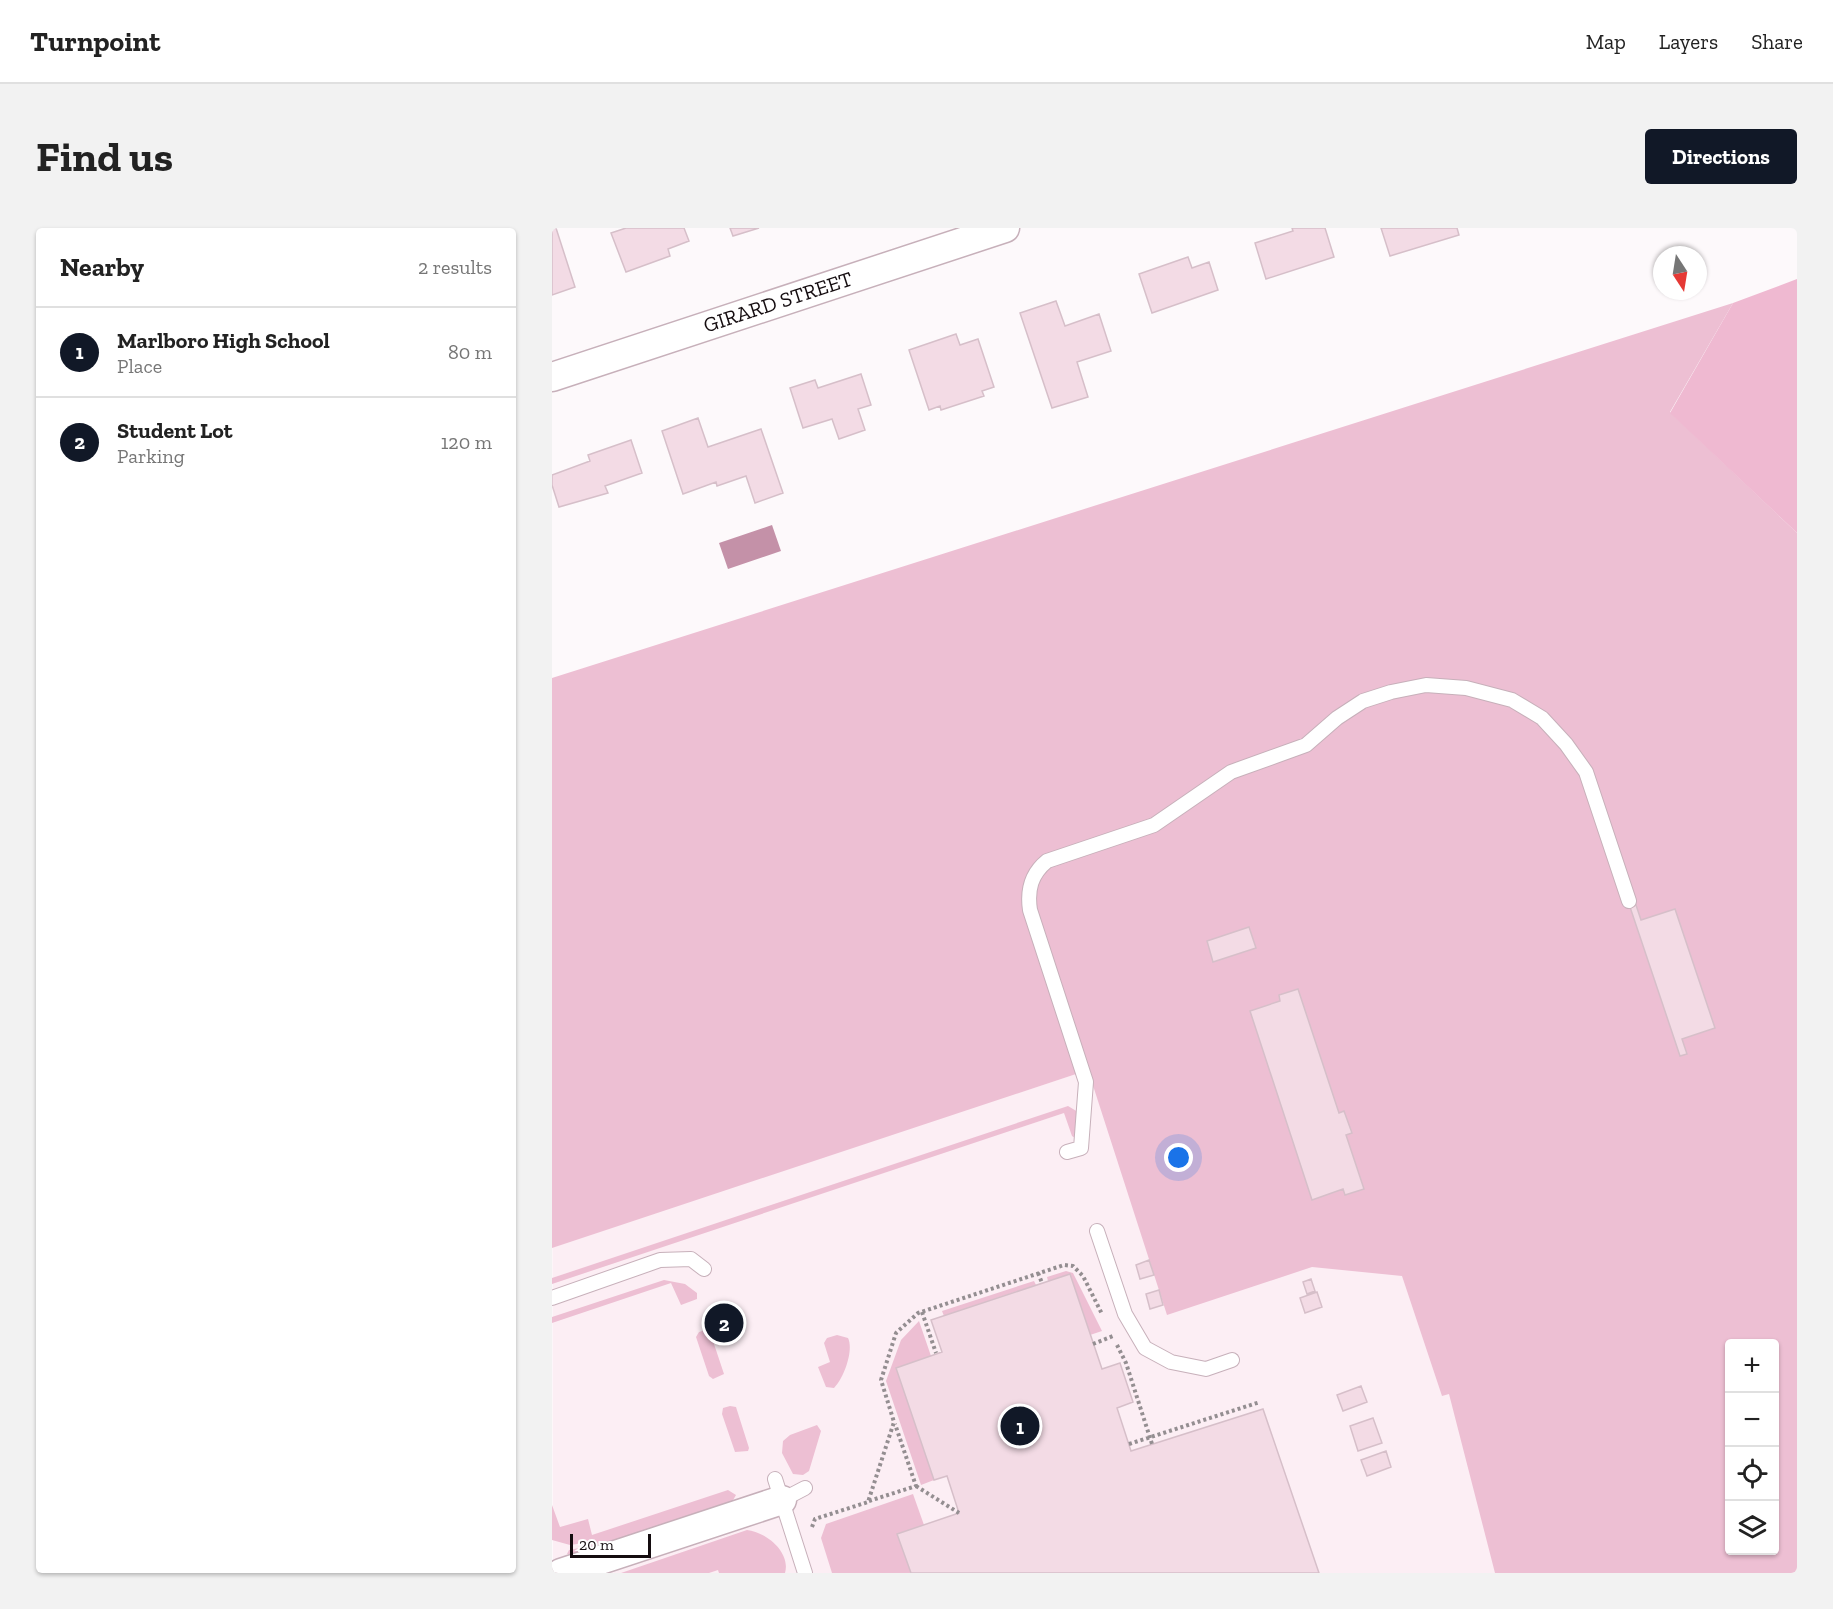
<!DOCTYPE html>
<meta charset="utf-8">
<style>
:root{--surface:#fff;--page:#f2f2f2;--text:#222;--muted:#767676;--line:#e0e0e0;--accent:#111827}
body{margin:0;font-family:"Zilla Slab",serif;background:var(--page);color:var(--text)}
.controls{position:absolute;right:18px;bottom:18px;display:grid;overflow:hidden;border-radius:6px;box-shadow:0 2px 4px #0004}
.controls button{width:54px;height:54px;display:grid;place-items:center;padding:0;border:0;border-bottom:2px solid var(--line);background:var(--surface);color:var(--text);font:30px sans-serif}
.compass{position:absolute;left:1101px;top:18px;width:54px;height:54px;border-radius:50%;background:var(--surface);box-shadow:0 2px 4px #0004;rotate:168deg}
.scale{position:absolute;left:18px;bottom:15px;width:81px;box-sizing:border-box;padding-left:6px;border:3px solid #140c0f;border-top:0;font-size:16px;line-height:21px;white-space:nowrap;color:#140c0f;-webkit-text-stroke:4px #fff;paint-order:stroke}
.you{position:absolute;left:627px;top:930px;width:21px;height:21px;margin:-15px;border:4px solid #fff;border-radius:50%;background:#1a73e8;box-shadow:0 0 0 9px #1a73e833}
.badge{display:grid;place-items:center;width:39px;height:39px;border-radius:50%;background:var(--accent);color:#fff;font-size:20px;font-weight:700}
.pin{position:absolute;translate:-50% -50%;border:3px solid #fff;box-shadow:0 2px 6px #0006}
.list{margin:0;padding:0;list-style:none}
h2{display:flex;justify-content:space-between;align-items:center;height:78px;margin:0;padding:0 24px;font-size:26px}
h2 small{font-size:20px;font-weight:400;color:var(--muted)}
.list li{display:grid;grid-template-columns:39px 1fr auto;gap:18px;align-items:center;box-sizing:border-box;height:90px;padding:0 24px;border-top:2px solid var(--line)}
.list b{display:block;font-size:22px;white-space:nowrap}
.list p{margin:0;font-size:20px;white-space:nowrap;color:var(--muted)}
.list em{font-size:20px;font-style:normal;color:var(--muted)}
.icon{flex:none;width:33px;height:33px;fill:none;stroke:currentColor;stroke-width:2;stroke-linecap:round;stroke-linejoin:round}
.map{position:relative;flex:none;width:1245px;height:1345px;overflow:hidden;border-radius:6px}
header{display:flex;align-items:center;gap:36px;box-sizing:border-box;height:84px;padding:0 30px;background:var(--surface);border-bottom:2px solid var(--line)}
header strong{font-size:28px}
nav{display:flex;gap:33px;margin-inline-start:auto;font-size:21px}
.intro{display:flex;align-items:center;justify-content:space-between;box-sizing:border-box;height:144px;padding:0 36px}
h1{margin:0;font-size:42px}
.button{padding:15px 27px;border-radius:6px;background:var(--accent);color:#fff;font-size:21px;font-weight:700}
main{display:flex;gap:36px;padding:0 36px}
aside{flex:1;background:var(--surface);border-radius:6px;box-shadow:0 2px 4px #0004}
.map>svg:first-child{display:block}
.built{fill:#fceef4;fill-rule:evenodd}
.green{fill:#edbfd3;fill-rule:evenodd}
.forest{fill:#efb9d1}
.water{fill:#c491a8}
.building{fill:#f3dbe5;stroke:#d6bfc9;stroke-width:1.5}
.lines{fill:none;stroke-linecap:round;stroke-linejoin:round}
.lane-casing{stroke:#c7b0ba;stroke-width:16}
.street-casing{stroke:#c7b0ba;stroke-width:31}
.path{stroke:#948e91;stroke-width:4;stroke-dasharray:3 3;stroke-linecap:butt}
.lane{stroke:#fff;stroke-width:14}
.street{stroke:#fff;stroke-width:28}
.labels{text-anchor:middle;stroke-width:4.5;stroke-linejoin:round;paint-order:stroke}
.street-label{font-size:21px;fill:#140c0f;stroke:#fff}
</style>
<header>
<strong>Turnpoint</strong>
<nav><a>Map</a><a>Layers</a><a>Share</a></nav>
</header>
<div class="intro"><h1>Find us</h1><a class="button">Directions</a></div>
<main>
<aside>
<h2>Nearby<small>2 results</small></h2>
<ul class="list">
<li><span class="badge">1</span><div><b>Marlboro High School</b><p>Place</p></div><em>80 m</em></li>
<li><span class="badge">2</span><div><b>Student Lot</b><p>Parking</p></div><em>120 m</em></li>
</ul>
</aside>
<div class="map">
<svg width="1245" height="1345" viewBox="0 0 1245 1345">
<rect width="100%" height="100%" fill="#fdf9fb"/>
<path class="built" d="M1140,222l105,1123h-1244l-1,-872zM1178,1116h44v206h-44z"/>
<path class="green" d="M1181,75l-63,109 127,121v1040h-302l-46,-179 -7,2 -40,-120 -90,-9 -145,48 -79,-245 -536,178v-570zM1178,1116h44v206h-44z
M516,878l10,6 -3,26 -3,-2 -8,-23 -512,171v-6z
M514,1043l7,2 29,58 -12,4 -20,-61 -22,7 -1,-4z
M112,1052l21,4 12,9v6l-16,6 -10,-22 -119,40v-6z
M482,1053l2,4 -92,31 -2,-5z
M367,1093l12,35 -35,12 38,112 -13,5 -35,-104 15,-41z
M157,1101l15,45 -11,5 -4,-3 -13,-39 3,-5z
M285,1107l11,3c6,12 -4,40 -14,50l-8,-1 -8,-20 12,-5 -6,-19 3,-5z
M178,1178l6,1 13,41 -1,3 -13,1 -13,-38 1,-6z
M265,1197l4,6 -12,40 -6,4 -10,-1 -11,-21 1,-12 7,-6z
M176,1262l8,5 -4,7 -153,52h-12l2,-4 15,-3v-4l-14,2 -18,-5v-35l8,22 28,-8 4,16z
M361,1266l11,31 -27,9 14,39h-79l-11,-35 5,-14z
M195,1302c19,2 44,22 38,43h-66l-1,-3 -9,3h-88z"/>
<path class="forest" d="M1245,51v254l-127,-120 63,-110z"/>
<path class="water" d="M220,297l9,26 -53,18 -9,-26z"/>
<path class="building" d="M4,0l19,59 -23,8v-66z
M74,0h58l5,13 -21,8 2,7 -44,16 -15,-39z
M178,0h29l-26,8z
M740,0h33l9,29 -68,22 -11,-36 38,-12z
M829,0h76l2,7 -69,21z
M636,29l4,11 17,-6 9,28 -66,23 -13,-39z
M504,73l9,25 34,-12 12,37 -34,11 11,35 -36,11 -32,-95z
M404,106l4,11 18,-6 16,48 -12,4 2,5 -43,14 -1,-4 -11,4 -20,-60z
M309,146l10,31 -13,4 7,21 -26,9 -7,-20 -29,9 -13,-40 25,-8 3,8z
M146,190l10,29 53,-18 22,64 -28,10 -9,-27 -29,10 -1,-4 -33,12 -21,-63z
M79,212l11,33 -37,13 3,7 -49,14 -7,-22v-10l38,-14 -2,-6z
M1084,677l5,15 34,-11 40,119 -33,11 5,15 -7,2 -50,-149z
M697,699l7,21 -43,14 -6,-21z
M746,761l41,124 5,-2 8,22 -6,2 18,54 -19,6 -2,-6 -31,11 -62,-189 30,-10 -1,-6z
M597,1032l5,15 -14,4 -4,-14z
M518,1046l32,95 18,-6 13,39 -16,6 14,43 132,-42 56,164h-408l-14,-39 62,-21 -12,-37 -13,4 -38,-112 46,-16 -11,-32z
M759,1051l4,12 -8,3 -4,-12z
M607,1062l4,15 -13,4 -4,-15z
M765,1064l5,15 -17,6 -5,-15z
M809,1158l6,16 -24,9 -6,-16z
M821,1190l9,25 -24,8 -8,-25z
M834,1223l5,16 -24,9 -6,-16z"/>
<g class="lines">
<defs>
<path id="lane" d="M515,924l14,-4 5,-66 -56,-172c-3,-20 1,-36 17,-49l107,-36 77,-53 75,-27 31,-27 26,-17 28,-9 35,-7 40,3 46,12 30,18 24,26 20,28 43,129
M545,1003l28,83 20,34 26,14 35,7 26,-9
M0,1070l108,-38 31,-1 13,10
M223,1251l30,94
M230,1272l23,-12"/>
<path id="street" d="M0,149l453,-149
M9,1345l221,-73"/>
</defs>
<use href="#lane" class="lane-casing"/>
<use href="#street" class="street-casing"/>
<path class="path" d="M486,1045l4,10
M370,1084l14,41
M541,1116l20,-8
M565,1117l9,18 26,81
M577,1216l131,-42
M364,1258l43,27
M317,1273l47,-15 -21,-62
M260,1299l3,-8 53,-17 26,-80 -13,-42 15,-47 22,-20 146,-48 9,1 10,10 19,38"/>
<use href="#lane" class="lane"/>
<use href="#street" class="street"/>
</g>
<g class="labels">
<g class="street-label">
<text transform="translate(226 74) rotate(-18)" y="7">GIRARD STREET</text>
</g>
</g>
</svg>
<div class="controls">
<button>+</button>
<button>−</button>
<button><svg class="icon" aria-label="locate" viewBox="0 0 24 24"><circle cx="12" cy="12" r="6"/><path d="M12 2v4M12 18v4M2 12h4M18 12h4"/></svg></button>
<button><svg class="icon" aria-label="layers" viewBox="0 0 24 24"><path d="M12 4l9 5-9 5-9-5zM3 14l9 5 9-5"/></svg></button>
</div>
<svg class="compass" viewBox="-18 -18 36 36"><path d="M0-13l5 13h-10z" fill="#e53935"/><path d="M0 13l5-13h-10z" fill="#767676"/></svg>
<div class="scale">20 m</div>
<div class="you"></div>
<div class="pin badge" style="left:468px;top:1198px">1</div>
<div class="pin badge" style="left:172px;top:1095px">2</div>
</div>
</main>
